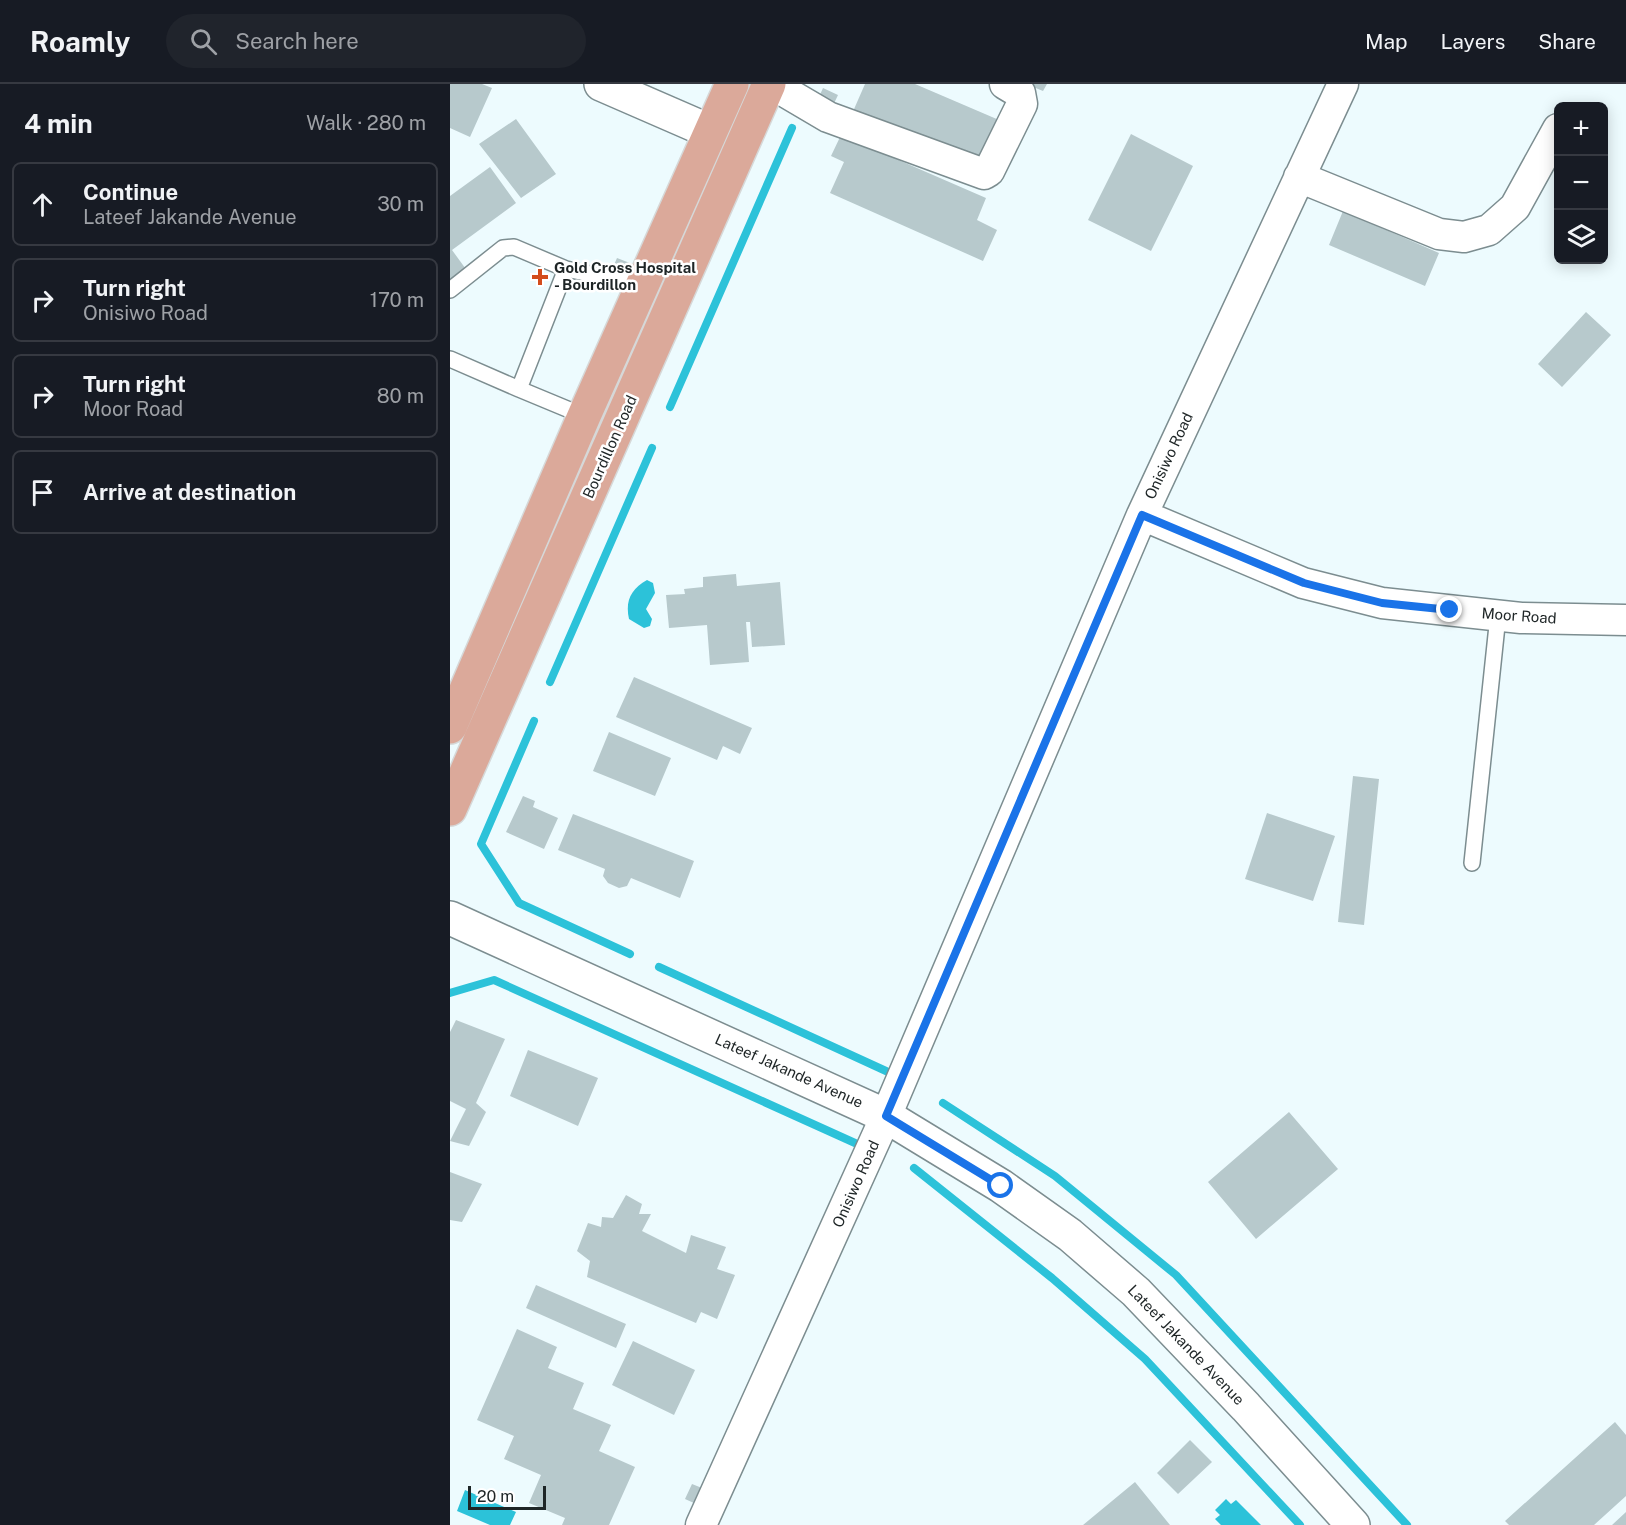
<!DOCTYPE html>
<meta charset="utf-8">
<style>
:root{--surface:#171b24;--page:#20242c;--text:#f1f3f6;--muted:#9ea1a6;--line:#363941}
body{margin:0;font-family:"Public Sans",sans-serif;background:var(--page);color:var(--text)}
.controls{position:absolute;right:18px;top:18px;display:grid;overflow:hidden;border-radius:9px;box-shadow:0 3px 15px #0003}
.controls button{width:54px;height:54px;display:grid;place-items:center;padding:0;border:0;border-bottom:2px solid var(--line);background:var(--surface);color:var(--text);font:30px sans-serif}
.scale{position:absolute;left:18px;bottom:15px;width:78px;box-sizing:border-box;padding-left:6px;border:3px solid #1e2526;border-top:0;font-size:16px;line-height:21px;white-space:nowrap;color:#1e2526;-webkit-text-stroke:4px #fff;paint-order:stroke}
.stop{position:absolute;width:18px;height:18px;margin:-14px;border:4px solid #1a73e8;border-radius:50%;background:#fff}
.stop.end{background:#1a73e8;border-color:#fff;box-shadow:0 2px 6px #0008}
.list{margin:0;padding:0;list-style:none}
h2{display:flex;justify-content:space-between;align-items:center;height:78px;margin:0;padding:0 24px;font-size:26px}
h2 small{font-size:20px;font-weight:400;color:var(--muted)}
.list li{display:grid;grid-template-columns:39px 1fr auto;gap:18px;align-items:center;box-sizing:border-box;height:84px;margin:0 12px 12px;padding:0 12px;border:2px solid var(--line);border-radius:9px}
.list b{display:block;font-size:22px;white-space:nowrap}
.list p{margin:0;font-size:20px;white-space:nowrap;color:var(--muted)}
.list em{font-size:20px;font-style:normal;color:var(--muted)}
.icon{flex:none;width:33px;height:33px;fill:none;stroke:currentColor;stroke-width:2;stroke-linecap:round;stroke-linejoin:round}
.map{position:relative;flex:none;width:1176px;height:1441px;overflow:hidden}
header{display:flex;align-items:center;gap:36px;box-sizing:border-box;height:84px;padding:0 30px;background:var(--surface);border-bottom:2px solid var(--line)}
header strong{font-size:28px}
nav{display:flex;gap:33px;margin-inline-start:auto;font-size:21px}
.search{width:420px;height:54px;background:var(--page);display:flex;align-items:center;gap:15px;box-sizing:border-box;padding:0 21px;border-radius:33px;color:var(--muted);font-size:22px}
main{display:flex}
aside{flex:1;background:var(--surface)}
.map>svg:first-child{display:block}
.water{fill:#2cc2d9}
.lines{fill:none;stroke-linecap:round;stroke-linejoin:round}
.stream{stroke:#2cc2d9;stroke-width:8}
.building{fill:#b7c9cc}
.lane-casing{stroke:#7c8d90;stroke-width:18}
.street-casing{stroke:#7c8d90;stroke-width:33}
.secondary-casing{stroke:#7c8d90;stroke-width:36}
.primary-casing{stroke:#d6d8d8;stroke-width:36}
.lane{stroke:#fff;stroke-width:15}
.street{stroke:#fff;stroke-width:30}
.secondary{stroke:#fff;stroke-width:33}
.primary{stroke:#dba99a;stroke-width:33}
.route{stroke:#1a73e8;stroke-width:8}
.poi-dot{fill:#d34c1c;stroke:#fff;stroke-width:2}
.labels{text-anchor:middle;stroke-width:5;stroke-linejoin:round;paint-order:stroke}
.poi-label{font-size:15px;font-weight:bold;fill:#1e2526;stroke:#fff;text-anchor:start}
.street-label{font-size:15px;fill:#1e2526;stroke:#fff}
</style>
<header>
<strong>Roamly</strong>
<div class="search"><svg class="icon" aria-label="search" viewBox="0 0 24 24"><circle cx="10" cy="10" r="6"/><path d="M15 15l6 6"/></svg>Search here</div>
<nav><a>Map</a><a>Layers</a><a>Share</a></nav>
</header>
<main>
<aside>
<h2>4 min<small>Walk · 280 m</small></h2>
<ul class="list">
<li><svg class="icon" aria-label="ahead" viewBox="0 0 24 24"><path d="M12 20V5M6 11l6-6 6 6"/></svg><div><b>Continue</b><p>Lateef Jakande Avenue</p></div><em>30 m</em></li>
<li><svg class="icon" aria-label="right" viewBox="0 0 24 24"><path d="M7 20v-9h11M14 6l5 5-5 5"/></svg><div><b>Turn right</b><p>Onisiwo Road</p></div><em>170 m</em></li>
<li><svg class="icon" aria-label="right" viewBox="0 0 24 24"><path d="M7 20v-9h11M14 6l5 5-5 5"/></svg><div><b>Turn right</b><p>Moor Road</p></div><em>80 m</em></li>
<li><svg class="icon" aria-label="arrive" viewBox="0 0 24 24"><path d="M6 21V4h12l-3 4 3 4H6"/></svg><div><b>Arrive at destination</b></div></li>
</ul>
</aside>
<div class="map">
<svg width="1176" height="1441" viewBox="0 0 1176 1441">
<rect width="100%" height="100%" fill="#edfbfe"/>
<path class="water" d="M197,496l6,3 2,10 -9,16 6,10 -2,7 -6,2 -15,-9c-4,-18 2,-30 18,-39z
M15,1406l51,22 -6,13h-20l-33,-14z
M776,1415l5,5 5,-4 25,25h-40l-6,-6 5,-4 -5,-5z"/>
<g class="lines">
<path class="stream" d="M220,323l122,-279
M100,598l102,-234
M84,637l-53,123 38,59 111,51
M209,883l227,104
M0,909l44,-13 361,163
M493,1019l112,73 121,99 231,250
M464,1084l138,110 93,81 155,166"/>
</g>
<path class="building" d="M0,0h32l10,4 -22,49 -20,-9z
M415,0h50l91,39 -22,51 -133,-58z
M576,0h21l-4,7z
M373,4l15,7 -8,17 -15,-6z
M66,35l40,55 -35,24 -42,-54z
M681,50l62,32 -42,85 -63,-31z
M391,51l145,63 -9,22 20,10 -14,31 -153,-68 14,-31 -13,-6z
M40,83l26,36 -64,47 16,22 -18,13v-89z
M893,127l96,42 -14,33 -96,-41z
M167,174l18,7 -10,23 -18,-7z
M1136,228l25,23 -49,52 -24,-23z
M286,490l1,12 43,-4 5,63 -33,2 -2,-25h-4l3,40 -39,3 -3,-40 -38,3 -3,-33 19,-1 -1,-5 19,-2v-10z
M184,593l118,51 -12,26 -17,-8 -6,14 -101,-43z
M159,648l62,26 -16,38 -62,-25z
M903,692l26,3 -15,146 -26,-3z
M73,712l12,5 -2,6 25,11 -14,31 -38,-17z
M817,729l68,23 -22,65 -68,-22z
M123,730l121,47 -14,37 -49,-20 -4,8 -8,2 -11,-5 -5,-7 2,-7 -47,-19z
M6,936l49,19 -29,64 10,9 -17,34 -19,-5 16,-32 -16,-8v-69z
M78,966l70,28 -20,48 -68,-30z
M839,1028l49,57 -82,70 -48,-57z
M0,1088l32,12 -20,38 -12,-2z
M176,1111l16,9 -3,10h12l-9,17 44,22 5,-18 35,12 -9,22 18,6 -18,44 -16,-7 -5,11 -109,-46 3,-16 -13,-10 11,-28 13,4 1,-10 11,1z
M86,1201l90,39 -10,24 -90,-40z
M67,1245l40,18 -9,21 36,15 -11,26 38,16 -12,26 36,16 -26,58h-47l3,-7 -36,-15 12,-28 -37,-16 10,-23 -37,-16z
M183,1257l62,29 -21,45 -62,-30z
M1165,1338l11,13v61l-32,29h-85l-4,-4z
M740,1356l22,22 -34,32 -21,-21z
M685,1398l35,43h-87z
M242,1400l20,8 -7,16 -20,-9z
M1176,1428v13h-14z"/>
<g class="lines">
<defs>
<path id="lane" d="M0,206l53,-42 11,-1 52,22
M0,275l69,30 47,-120 76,16
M69,305l65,27
M1022,779l26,-247"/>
<path id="street" d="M322,0l56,33 156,57 5,-3 33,-67 -2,-11 -15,-9
M849,93l140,57 25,3 25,-7 26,-23 43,-78
M692,431l161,68 79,20 139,15 105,2
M251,1441l185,-409 256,-601 201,-431"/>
<path id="secondary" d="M151,0l108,47
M0,834l436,198 115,70 69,49 66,57 110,115 107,118"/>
<path id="primary" d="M0,643l134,-311 148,-332
M0,725l319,-725"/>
</defs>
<use href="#lane" class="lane-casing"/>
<use href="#street" class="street-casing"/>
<use href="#secondary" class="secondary-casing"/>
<use href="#primary" class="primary-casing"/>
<use href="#lane" class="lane"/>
<use href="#street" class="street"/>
<use href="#secondary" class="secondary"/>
<use href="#primary" class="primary"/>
</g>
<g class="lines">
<path class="route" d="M551,1102l-115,-70 256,-601 162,68 78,20 68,7"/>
</g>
<path class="poi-dot" d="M87 184h6v6h6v6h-6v6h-6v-6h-6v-6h6z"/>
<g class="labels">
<g class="poi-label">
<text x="104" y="189">Gold Cross Hospital<tspan x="104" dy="17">- Bourdillon</tspan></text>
</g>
<g class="street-label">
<text transform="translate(160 363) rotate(-66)" y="5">Bourdillon Road</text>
<text transform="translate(719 372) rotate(-65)" y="5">Onisiwo Road</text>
<text transform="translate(1069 532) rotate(4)" y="5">Moor Road</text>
<text transform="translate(339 987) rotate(24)" y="5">Lateef Jakande Avenue</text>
<text transform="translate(406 1100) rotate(-66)" y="5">Onisiwo Road</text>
<text transform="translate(736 1261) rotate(46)" y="5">Lateef Jakande Avenue</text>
</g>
</g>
</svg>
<div class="controls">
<button>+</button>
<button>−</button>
<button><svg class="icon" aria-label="layers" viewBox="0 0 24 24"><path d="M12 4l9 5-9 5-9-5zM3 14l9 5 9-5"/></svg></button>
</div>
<div class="scale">20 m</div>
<div class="stop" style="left:551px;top:1102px"></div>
<div class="stop end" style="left:1000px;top:526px"></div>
</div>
</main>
